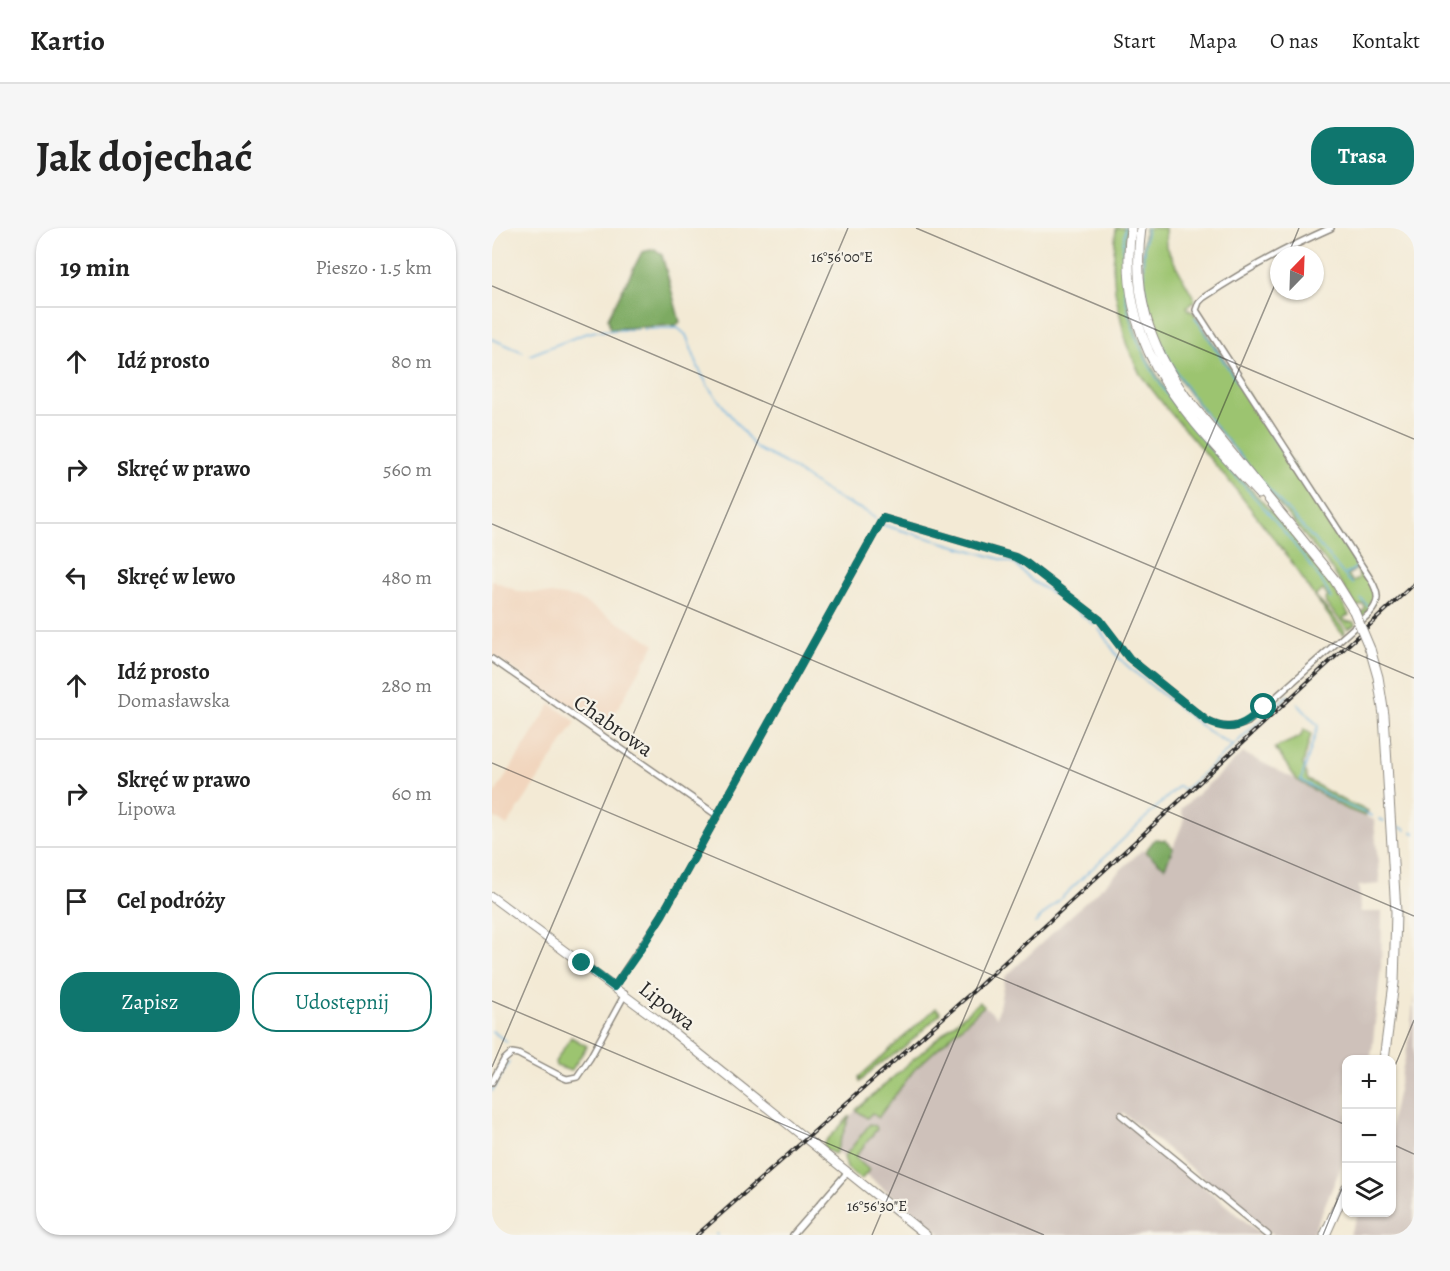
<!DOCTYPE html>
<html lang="pl">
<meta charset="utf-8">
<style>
:root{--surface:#fff;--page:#f6f6f6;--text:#222;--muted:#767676;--line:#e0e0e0;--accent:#0f766e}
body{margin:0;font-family:Alegreya,serif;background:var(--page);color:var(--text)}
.controls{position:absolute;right:18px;bottom:18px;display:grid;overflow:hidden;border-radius:12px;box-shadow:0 2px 4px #0004}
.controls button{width:54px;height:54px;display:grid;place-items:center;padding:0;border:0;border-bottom:2px solid var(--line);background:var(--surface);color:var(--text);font:30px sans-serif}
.compass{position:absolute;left:778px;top:18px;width:54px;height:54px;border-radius:50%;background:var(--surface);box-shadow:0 2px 4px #0004;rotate:23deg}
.stop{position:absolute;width:18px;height:18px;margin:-14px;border:4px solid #0f766e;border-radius:50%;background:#fff}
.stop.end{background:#0f766e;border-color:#fff;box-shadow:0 2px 6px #0008}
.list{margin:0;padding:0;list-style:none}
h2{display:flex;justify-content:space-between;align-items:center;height:78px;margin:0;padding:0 24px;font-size:26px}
h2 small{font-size:20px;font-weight:400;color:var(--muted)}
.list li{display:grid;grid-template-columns:39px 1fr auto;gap:18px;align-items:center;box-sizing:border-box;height:108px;padding:0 24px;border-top:2px solid var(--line)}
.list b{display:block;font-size:22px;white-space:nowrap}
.list p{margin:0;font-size:20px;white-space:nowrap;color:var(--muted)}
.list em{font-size:20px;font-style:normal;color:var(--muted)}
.actions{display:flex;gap:12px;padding:18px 24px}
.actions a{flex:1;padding:14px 0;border:2px solid var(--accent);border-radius:24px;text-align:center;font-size:21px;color:var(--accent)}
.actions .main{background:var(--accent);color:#fff}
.icon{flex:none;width:33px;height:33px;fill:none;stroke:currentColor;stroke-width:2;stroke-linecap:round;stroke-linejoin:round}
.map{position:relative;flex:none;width:922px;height:1007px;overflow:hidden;border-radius:24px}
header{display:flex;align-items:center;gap:36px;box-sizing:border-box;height:84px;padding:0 30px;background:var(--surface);border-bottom:2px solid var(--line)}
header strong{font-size:28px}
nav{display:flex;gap:33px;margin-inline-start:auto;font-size:21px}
.intro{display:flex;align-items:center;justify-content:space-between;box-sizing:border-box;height:144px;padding:0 36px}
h1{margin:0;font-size:42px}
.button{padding:15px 27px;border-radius:24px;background:var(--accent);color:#fff;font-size:21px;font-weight:700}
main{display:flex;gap:36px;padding:0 36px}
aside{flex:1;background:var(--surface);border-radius:24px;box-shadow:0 2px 4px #0004}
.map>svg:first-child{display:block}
.built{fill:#f1d5bd}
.industrial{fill:#cec1ba}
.green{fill:#9cc470;stroke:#64784e;stroke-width:1.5}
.forest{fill:#7daa62;stroke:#546a46;stroke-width:1.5}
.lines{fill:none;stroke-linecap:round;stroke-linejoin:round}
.stream{stroke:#69b1e1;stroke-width:1.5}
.street-casing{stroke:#8f8a80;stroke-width:8}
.secondary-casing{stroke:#8f8a80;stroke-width:10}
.highway-casing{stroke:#8f8a80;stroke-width:11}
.street{stroke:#fff;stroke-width:5}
.secondary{stroke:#fff;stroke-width:8}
.highway{stroke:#fff;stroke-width:9}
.rail-casing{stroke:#2b2b2b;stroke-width:4}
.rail{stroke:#f7f3e8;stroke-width:1.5;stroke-dasharray:4.5;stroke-linecap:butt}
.highway-bridge-casing{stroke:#8f8a80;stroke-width:11;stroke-linecap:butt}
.highway-bridge{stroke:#fff;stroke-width:9}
.route{stroke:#0f766e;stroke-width:8}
.ticks{fill:none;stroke:#2b2b2b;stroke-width:1.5;stroke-opacity:0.45}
.labels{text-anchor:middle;stroke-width:4.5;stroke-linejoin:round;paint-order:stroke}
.street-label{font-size:22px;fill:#2b2b2b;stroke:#f7f3e8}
.ticks-label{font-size:15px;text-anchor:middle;fill:#2b2b2b;stroke:#f7f3e8;stroke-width:4.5;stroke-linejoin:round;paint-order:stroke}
</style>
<header>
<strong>Kartio</strong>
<nav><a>Start</a><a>Mapa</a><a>O nas</a><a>Kontakt</a></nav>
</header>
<div class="intro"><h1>Jak dojechać</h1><a class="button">Trasa</a></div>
<main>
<aside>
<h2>19 min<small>Pieszo · 1.5 km</small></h2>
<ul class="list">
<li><svg class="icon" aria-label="ahead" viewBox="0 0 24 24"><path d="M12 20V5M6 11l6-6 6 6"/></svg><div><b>Idź prosto</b></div><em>80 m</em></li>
<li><svg class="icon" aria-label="right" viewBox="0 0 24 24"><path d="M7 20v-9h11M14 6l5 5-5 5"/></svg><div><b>Skręć w prawo</b></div><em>560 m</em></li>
<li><svg class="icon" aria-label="left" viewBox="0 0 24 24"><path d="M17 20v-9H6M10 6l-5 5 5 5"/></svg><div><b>Skręć w lewo</b></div><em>480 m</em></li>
<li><svg class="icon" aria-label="ahead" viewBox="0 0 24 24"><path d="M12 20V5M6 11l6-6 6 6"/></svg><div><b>Idź prosto</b><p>Domasławska</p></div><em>280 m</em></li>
<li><svg class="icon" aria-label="right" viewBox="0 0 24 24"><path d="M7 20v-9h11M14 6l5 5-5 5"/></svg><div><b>Skręć w prawo</b><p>Lipowa</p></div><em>60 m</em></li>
<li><svg class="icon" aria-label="arrive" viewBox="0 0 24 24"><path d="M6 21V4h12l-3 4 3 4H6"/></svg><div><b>Cel podróży</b></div></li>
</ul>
<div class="actions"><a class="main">Zapisz</a><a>Udostępnij</a></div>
</aside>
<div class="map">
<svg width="922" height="1007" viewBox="0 0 922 1007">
<rect width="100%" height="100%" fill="#f7f3e8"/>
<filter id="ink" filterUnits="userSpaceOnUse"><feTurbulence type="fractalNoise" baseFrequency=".0167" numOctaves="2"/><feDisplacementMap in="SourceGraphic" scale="12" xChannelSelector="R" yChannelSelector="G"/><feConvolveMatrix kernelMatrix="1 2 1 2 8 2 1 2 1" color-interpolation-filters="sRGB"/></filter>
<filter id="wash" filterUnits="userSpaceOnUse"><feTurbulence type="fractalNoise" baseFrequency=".008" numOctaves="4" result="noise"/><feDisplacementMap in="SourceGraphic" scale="24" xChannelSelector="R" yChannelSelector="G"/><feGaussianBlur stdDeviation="1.35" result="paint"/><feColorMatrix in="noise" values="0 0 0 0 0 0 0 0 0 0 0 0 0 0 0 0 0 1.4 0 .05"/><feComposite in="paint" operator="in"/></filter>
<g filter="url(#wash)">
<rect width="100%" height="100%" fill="#f3ead5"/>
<path class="built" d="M0,352l28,12 24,1 33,5 78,46 -52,90 -69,-52 -42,-27z
M59,476l25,18 -69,104 -15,-10v-18z"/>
<path class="industrial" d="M751,525l54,27 47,28 30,12 6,64 -21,2 1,26h22l-1,54 -9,85 -2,8 -24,1v88l-7,24 -27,63h-39l-150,-122 -4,4 143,118h-320l-106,-84 14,-35 6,-6 7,4 8,-1 7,4 36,-47 70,-64 13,11 8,-40 137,-127 23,17 19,-47 -3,-11z
M922,766v241h-65l10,-22 33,-1v-95l18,-82z"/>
<path class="green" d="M624,0h12c-29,174 153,253 221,387l-6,3 1,2 5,2h5l1,3 -7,4 -22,-25 -1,-5 3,-2 -5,-7 -8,6 29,33 1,4 -2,2 -29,-39 -25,-38 -59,-76 -63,-73 -27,-35 -14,-31 -11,-52 -2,-25z
M653,0h20l1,19 29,53 -8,7 2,3 5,3 165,252 -1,3 -10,7 5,7 6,-4 -1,-6 4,-1c14,21 18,26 0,47l-2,-3 5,-6 -1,-5 -7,3 -27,-40 -132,-162 -29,-40 -18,-42 -7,-32 -2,-37z
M812,501l7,5 -8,30 5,16 34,20 26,11 -3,5 -21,-8 -47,-28 -22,-32 25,-11z
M487,774l5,4 -70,64 -36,48 -6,-5 -5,5 -11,-8z
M444,780l5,5 -36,34 -30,20 -15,15 -1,-5z
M79,809l16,9 -16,25 -15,-5 -1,-4z
M358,888l-15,38 -11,-5v-6z
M378,896l6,2 1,3 -22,28 14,13 -8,10 -14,-12 -3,-11z"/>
<path class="forest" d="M163,21l7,6 18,67 -4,3 -66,4 -2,-11 34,-66z
M663,611l10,1 8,8 -8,19 -20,-15z"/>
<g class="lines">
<path class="stream" d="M633,0c-21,141 88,213 165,311 14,19 32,38 41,60
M655,0c-23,109 63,191 127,267 19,22 39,43 58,65 7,8 13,18 21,24
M915,0l7,7
M703,89l96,148
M151,101l35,-1 8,7 13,34 10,19 47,60 29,15 48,33 34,16 9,7
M0,111l31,13
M38,127l54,-21 13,-3 41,-2
M804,244l53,80
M391,297l131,38 18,18 28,17 33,26
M854,346l11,-7 -4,-9
M869,371l8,8
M607,401l20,29 13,12 77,62 24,14 55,-51
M805,475l21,23 -17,54 38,22 33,14
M887,591l5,2
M907,599l7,3
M920,604l2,1
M543,695l144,-137 5,4 49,-44
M0,803l15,11
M0,863l17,-29
M224,1006l1,1"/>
</g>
</g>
<g filter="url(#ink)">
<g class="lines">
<defs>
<path id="street" d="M0,431l226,157
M122,759l48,-72 221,-397 132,39 11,6 74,57 29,38 78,63c15,7 25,8 41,1l121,-108c11,-12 10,-20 2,-34l-175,-270 3,-8 4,-4c40,-27 83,-50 128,-70
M0,854l12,-22 8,-7 6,1 44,23 5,2 10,-2 13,-19 35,-64
M629,887l147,120
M301,1007l54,-62"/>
<path id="secondary" d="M0,669l167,124 267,214"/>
<path id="highway" d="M639,0c-15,120 53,184 128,266
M649,0c-9,65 7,115 44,168l149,183 20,32
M878,421l8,28 6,38 12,197 -2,71 -10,77
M833,1007l21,-47"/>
</defs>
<use href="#street" class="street-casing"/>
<use href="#secondary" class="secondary-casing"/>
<use href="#highway" class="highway-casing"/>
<use href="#street" class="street"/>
<use href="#secondary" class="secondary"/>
<use href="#highway" class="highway"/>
<defs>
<path id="rail" d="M205,1007l281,-248 436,-403"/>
</defs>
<use href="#rail" class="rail-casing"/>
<use href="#rail" class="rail"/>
<defs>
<path id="highway-bridge" d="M862,383l16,38"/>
</defs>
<use href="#highway-bridge" class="highway-bridge-casing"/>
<use href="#highway-bridge" class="highway-bridge"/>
</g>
</g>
<g class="lines" filter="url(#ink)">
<path class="route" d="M90,735l32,24 24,-34 24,-38 221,-397 132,39 11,6 74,57 29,38 78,63c25,13 38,4 57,-14"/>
</g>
<path class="ticks" d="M424,0l498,211M796,27l11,-27M0,58l922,392M0,296l922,392M0,535l854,362M0,773l552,234M0,839l356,-839M900,845l22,-53M900,916l22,10M380,1007l407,-960M831,1007l23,-56"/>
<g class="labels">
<g class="street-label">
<text transform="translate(122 497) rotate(35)" y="8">Chabrowa</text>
<text transform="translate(176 777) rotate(38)" y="8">Lipowa</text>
</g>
</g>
<g class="ticks-label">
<text x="350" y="34">16°56'00"E</text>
<text x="385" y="983">16°56'30"E</text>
</g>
</svg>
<div class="controls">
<button>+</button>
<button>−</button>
<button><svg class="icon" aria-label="layers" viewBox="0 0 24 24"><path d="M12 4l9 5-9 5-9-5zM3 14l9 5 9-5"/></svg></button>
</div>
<svg class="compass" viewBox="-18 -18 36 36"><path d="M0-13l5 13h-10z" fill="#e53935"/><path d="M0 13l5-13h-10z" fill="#767676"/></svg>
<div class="stop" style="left:772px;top:479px"></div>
<div class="stop end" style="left:90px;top:735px"></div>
</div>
</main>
